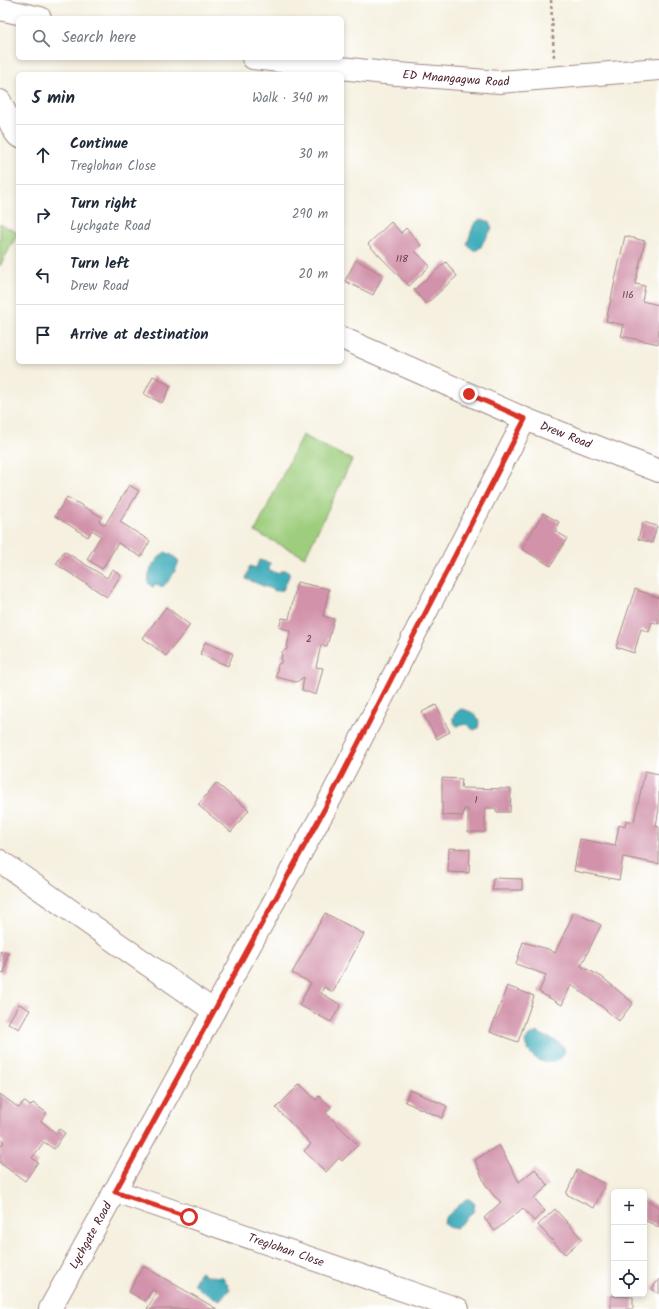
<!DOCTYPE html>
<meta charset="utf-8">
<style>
:root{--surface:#fff;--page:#f6f6f7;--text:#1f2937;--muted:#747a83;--line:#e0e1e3}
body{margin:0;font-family:Kalam,sans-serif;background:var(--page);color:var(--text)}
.controls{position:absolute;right:12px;bottom:12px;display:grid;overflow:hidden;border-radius:6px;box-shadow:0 2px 6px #0003}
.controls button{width:36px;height:36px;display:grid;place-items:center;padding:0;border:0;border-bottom:1px solid var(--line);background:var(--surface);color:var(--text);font:20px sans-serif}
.stop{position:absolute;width:12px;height:12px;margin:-9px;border:3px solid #d93025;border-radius:50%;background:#fff}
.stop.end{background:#d93025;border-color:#fff;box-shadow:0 1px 4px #0008}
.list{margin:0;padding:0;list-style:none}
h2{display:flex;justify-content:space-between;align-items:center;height:52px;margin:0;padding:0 16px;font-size:17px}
h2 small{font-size:13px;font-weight:400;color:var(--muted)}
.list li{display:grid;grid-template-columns:26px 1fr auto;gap:12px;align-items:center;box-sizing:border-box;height:60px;padding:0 16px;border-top:1px solid var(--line)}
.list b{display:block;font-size:15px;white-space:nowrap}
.list p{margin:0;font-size:13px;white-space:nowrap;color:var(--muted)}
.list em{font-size:13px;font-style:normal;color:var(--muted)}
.icon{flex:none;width:22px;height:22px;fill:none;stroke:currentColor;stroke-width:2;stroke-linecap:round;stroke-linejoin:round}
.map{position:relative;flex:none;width:659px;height:1309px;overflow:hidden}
.search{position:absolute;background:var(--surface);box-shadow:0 2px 6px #0003;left:16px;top:16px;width:328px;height:44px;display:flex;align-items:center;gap:10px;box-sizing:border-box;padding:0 14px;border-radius:6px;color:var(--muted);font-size:15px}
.panel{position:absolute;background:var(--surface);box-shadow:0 2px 6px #0003;left:16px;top:72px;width:328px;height:292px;border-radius:6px}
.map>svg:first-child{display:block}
.green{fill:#9ece7d;stroke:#747654}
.water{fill:#3cacba;stroke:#436672}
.building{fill:#d293aa}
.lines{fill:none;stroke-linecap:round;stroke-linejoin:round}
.minor-casing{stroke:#a08885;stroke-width:24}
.trunk-casing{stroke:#a08885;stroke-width:24}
.path{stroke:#a08885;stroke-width:2.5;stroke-dasharray:3 3;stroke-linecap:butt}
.minor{stroke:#fff;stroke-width:22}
.trunk{stroke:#fff;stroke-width:22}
.route{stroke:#d93025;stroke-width:5}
.labels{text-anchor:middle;stroke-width:3.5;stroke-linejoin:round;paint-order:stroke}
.number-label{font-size:10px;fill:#6c3c4b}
.street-label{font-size:12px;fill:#4a1f2b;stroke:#fff}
</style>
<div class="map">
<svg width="659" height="1309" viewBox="0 0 659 1309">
<rect width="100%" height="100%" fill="#fff"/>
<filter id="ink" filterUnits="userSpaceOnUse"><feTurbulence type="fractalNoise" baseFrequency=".025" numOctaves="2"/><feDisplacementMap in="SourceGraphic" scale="8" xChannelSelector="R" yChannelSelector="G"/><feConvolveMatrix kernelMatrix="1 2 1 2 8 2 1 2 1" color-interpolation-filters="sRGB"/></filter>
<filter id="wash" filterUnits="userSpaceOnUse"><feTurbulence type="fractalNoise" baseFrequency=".012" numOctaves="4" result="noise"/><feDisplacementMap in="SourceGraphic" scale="16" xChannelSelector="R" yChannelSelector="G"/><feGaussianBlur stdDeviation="0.9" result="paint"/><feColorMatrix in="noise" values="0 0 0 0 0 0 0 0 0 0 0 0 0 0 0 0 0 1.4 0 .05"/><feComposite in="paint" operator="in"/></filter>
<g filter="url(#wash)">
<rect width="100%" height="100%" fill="#f5f0df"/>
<path class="green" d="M0,224l18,9 -18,33z
M302,435l50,25 -47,97 -50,-25z"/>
<path class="water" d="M479,220h5l5,2 3,6c-3,7 -9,12 -11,19l-4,3h-5l-5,-6 7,-20z
M165,552l7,3 7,6c-4,11 -8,19 -17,26l-5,-3 -4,4 -5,-5c1,-16 6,-21 17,-31z
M259,560l11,3 -1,8 8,2 8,-3 4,2v4l-6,14 -7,1 -30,-12 4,-13 6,2z
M461,709c11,2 21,7 17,19l-4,2 -3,-2 -5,-4 -9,2c-8,-6 -3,-13 4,-17z
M537,1032c9,6 19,7 27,15 0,2 1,4 0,6 -1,3 -4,6 -7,7 -13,8 -29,-4 -32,-18l4,-6z
M466,1199h4l5,5 -2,8 -17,16c-6,0 -9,0 -12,-5l1,-5z
M200,1272l8,4 15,1 7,12 -10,11c-10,-4 -19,-8 -26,-17z"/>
<g id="blocks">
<path class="building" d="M391,222l10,11 5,-5 15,17 -6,6 15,15 -21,20 -41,-42z
M625,236l20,5 -10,43 10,2 -3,15 17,4v39l-38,-8 3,-11 -18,-4z
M356,260l27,15 -10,20 -28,-14z
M446,262l11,14 -31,28 -12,-14z
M153,376l18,10 -9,17 -18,-9z
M129,485l10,6 -19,31 30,19 -9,16 -23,-14 -16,26 -15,-10 14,-23 -9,-6 -4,7 -33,-21 12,-19 35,20 -3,4 6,4z
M543,513l16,9 -4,9 12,7 -16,28 -29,-17z
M643,522l14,4 -5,17 -14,-4z
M64,551l43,27 5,-9 9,6 -14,22 -51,-33z
M297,582l32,7 -6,27 11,3 -7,27 -6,-1 -5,22 7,1 -7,27 -14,-5 2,-13 -8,5 -20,-5 2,-13 3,-1 1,-11 5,-3 3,-18 -11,-4 3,-9 7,1z
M635,589l24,9v26l-7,-2 -3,10 -8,-3 -7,24 -18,-6z
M166,607l24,18 -24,31 -23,-18z
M205,642l28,12 -5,12 -28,-12z
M436,705l14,27 -13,7 -15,-27z
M645,771l14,3v35l-3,17 3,1v37l-36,-7 -4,23 -45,-9 6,-32 35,7 4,-21 6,2 1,-7 8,2z
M442,778l20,1 -1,9 50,1 -1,23h-14v-4h-11v24h-17v-23h-4l-1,7 -21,-1z
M216,783l33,27 -18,22 -33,-27z
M449,848l21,1 -1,24 -21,-1z
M493,878l29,1v11h-30z
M574,912l27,13 -20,41 21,11 31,26 -14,18 -18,-15 -30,-21 -9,20 -23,-13 7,-17 -30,-11 7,-22 25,7 7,4z
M325,913l39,21 -31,58 -9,-5 -3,6 20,12 -10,17 -32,-17 12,-22 -19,-10z
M0,951l8,2 -4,20 -4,-1z
M507,986l27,10 -16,46 -28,-10z
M19,1004l11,6 -11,19 -11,-6z
M300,1084l16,16 3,-4 12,11 -5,6 32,32 -16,16 -3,-3 -13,14 -22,-21 7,-7 -35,-36z
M410,1090l37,16 -5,12 -37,-16z
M0,1094l19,14 5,-7 6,5 3,-3 14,10 -6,8 15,12 3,-4 6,4 -11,16 -10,-7 -12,16 6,4 -13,19 -25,-18v-16l4,-5 -4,-3z
M499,1145l20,37 16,-13 13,17 -14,12 11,13 -11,10 -11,-13 -28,23 -11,-13 17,-16 -7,-6 -9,-12 -10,-24z
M577,1170l28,14 -11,24 -28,-14z
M644,1199l15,8v20l-15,-7z
M555,1209l27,30 -17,15 -27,-29z
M143,1266l74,43h-70l10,-17 -5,-2 -7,11 -16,-9z
M659,1279v15l-7,-5z
M611,1296l22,1v12h-22z"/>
</g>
</g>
<g filter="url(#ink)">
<use href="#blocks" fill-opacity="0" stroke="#a08885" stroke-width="1"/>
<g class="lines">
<defs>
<g id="minor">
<path d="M0,101l14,30 4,5"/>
<path id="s1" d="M342,338l183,81 134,52"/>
<path d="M0,861l214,150"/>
<path id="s2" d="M115,1191l343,118"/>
<path id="s3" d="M50,1309l275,-500 200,-390"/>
</g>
<g id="trunk">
<path d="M0,9l40,9"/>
<path id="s4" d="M253,58l132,15 114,9 160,-13"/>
</g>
</defs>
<use href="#minor" class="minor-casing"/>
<use href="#trunk" class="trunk-casing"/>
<path class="path" d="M551,0l3,57"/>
<use href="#minor" class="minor"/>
<use href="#trunk" class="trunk"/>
</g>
</g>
<g class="lines" filter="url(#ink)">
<path class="route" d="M189,1217l-74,-25 210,-384 200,-389 -56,-25"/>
</g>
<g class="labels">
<g class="number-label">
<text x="402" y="262">118</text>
<text x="628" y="298">116</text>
<text x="309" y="642">2</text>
<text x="476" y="803">1</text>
</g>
<g class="street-label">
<text dy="4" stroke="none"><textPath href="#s4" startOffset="204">ED Mnangagwa Road</textPath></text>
<text dy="4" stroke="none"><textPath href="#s1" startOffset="244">Drew Road</textPath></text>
<text dy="4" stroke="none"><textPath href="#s3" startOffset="84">Lychgate Road</textPath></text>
<text dy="4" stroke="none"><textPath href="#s2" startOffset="181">Treglohan Close</textPath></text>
</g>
</g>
</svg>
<div class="controls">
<button>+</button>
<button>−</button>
<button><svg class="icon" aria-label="locate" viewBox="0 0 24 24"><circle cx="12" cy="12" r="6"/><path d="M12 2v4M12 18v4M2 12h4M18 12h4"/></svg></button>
</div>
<div class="stop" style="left:189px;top:1217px"></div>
<div class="stop end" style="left:469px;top:394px"></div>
<div class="search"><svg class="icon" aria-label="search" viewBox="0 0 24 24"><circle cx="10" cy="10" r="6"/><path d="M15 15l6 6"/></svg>Search here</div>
<section class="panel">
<h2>5 min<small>Walk · 340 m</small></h2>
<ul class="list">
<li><svg class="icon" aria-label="ahead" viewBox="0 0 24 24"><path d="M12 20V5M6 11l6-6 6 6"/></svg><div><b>Continue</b><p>Treglohan Close</p></div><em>30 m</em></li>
<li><svg class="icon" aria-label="right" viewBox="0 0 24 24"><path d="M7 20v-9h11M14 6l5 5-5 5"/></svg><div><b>Turn right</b><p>Lychgate Road</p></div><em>290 m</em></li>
<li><svg class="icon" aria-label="left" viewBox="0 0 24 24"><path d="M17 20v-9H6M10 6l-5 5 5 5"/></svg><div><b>Turn left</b><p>Drew Road</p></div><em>20 m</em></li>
<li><svg class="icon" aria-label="arrive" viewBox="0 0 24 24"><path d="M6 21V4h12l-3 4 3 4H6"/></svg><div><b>Arrive at destination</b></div></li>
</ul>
</section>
</div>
